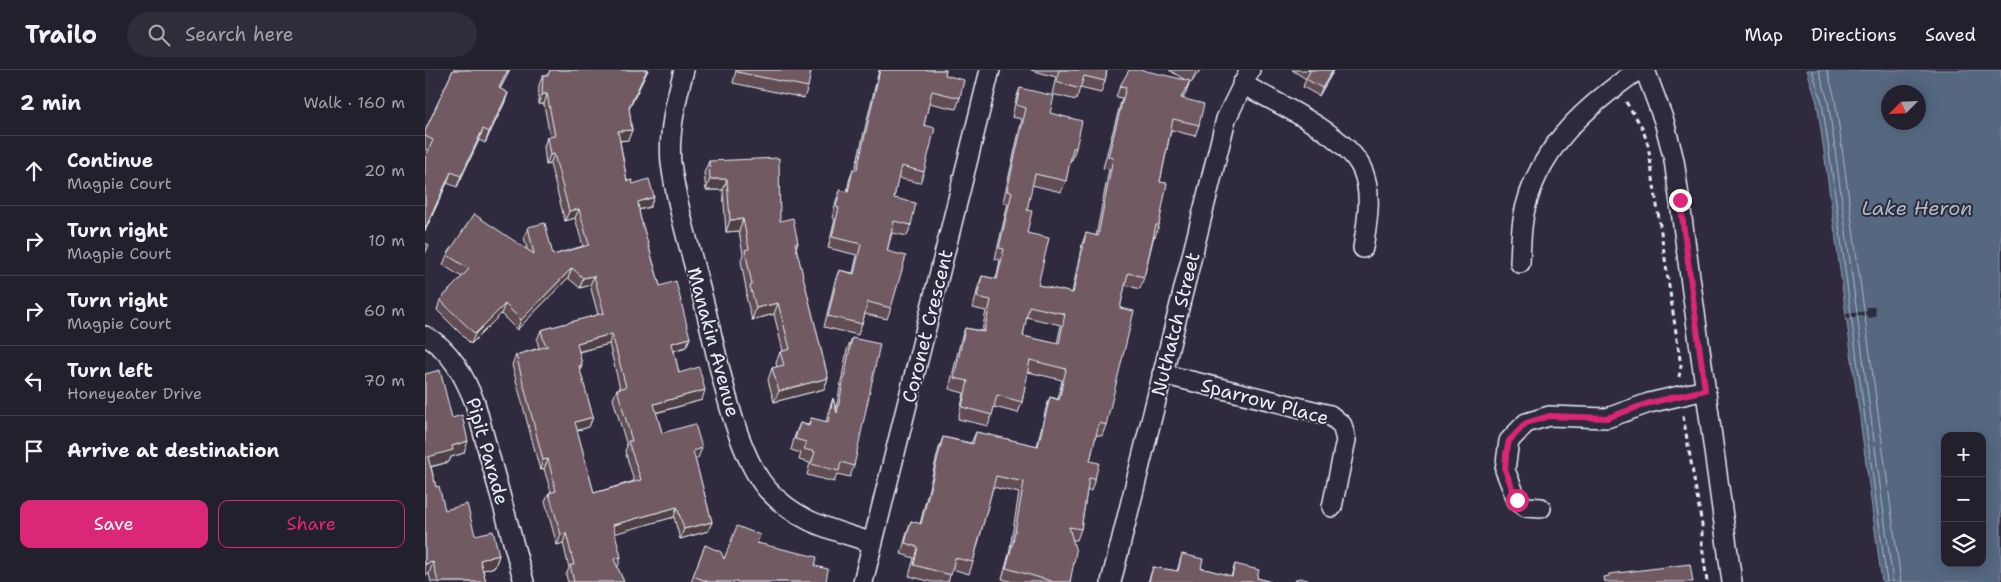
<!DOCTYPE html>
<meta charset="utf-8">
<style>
:root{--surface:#23202e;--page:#2f2d3a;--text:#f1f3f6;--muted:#a3a3aa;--line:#403e4a;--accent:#db2777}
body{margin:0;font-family:"Shantell Sans",sans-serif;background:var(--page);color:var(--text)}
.controls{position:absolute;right:15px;bottom:15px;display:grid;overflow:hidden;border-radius:10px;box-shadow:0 2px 12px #0003}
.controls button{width:45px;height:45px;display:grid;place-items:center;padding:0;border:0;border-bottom:1px solid var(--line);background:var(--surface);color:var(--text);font:25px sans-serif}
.compass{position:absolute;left:1456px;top:15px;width:45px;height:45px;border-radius:50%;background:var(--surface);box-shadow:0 2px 12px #0003;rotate:246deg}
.stop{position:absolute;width:15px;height:15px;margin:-11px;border:4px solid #db2777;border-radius:50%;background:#fff}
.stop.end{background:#db2777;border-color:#fff;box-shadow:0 1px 5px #0008}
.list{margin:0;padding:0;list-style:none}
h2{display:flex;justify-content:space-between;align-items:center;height:65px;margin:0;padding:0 20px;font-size:21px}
h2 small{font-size:16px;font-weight:400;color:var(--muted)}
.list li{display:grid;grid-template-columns:32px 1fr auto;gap:15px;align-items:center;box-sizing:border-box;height:70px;padding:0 20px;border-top:1px solid var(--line)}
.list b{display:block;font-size:19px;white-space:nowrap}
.list p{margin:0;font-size:16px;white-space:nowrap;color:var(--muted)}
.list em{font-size:16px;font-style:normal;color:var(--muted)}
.actions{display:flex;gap:10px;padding:15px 20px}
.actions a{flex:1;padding:11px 0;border:1px solid var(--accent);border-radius:10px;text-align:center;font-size:18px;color:var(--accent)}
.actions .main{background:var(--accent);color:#fff}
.icon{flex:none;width:28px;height:28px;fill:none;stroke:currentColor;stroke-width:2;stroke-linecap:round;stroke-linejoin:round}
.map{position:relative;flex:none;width:1576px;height:512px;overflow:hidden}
header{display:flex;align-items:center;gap:30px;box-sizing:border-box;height:70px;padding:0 25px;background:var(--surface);border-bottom:1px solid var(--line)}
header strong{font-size:24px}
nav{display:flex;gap:28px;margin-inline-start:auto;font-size:18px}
.search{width:350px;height:45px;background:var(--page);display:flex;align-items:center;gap:12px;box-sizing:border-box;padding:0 18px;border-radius:28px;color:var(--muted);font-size:19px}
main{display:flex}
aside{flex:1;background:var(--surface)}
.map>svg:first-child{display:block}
.water{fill:#556780;stroke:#909eb0;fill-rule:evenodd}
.pier{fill:#2f2a3d}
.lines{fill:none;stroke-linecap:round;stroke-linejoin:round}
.shore{stroke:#adbac8;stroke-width:1}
.minor-casing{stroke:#e8f1f8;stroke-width:22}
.path{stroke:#e8f1f8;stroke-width:3;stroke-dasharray:5 4;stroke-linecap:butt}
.minor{stroke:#2f2a3d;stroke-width:19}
.wall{fill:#624d55;stroke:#e8f1f8;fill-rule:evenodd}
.shaded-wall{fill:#503f45;stroke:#e8f1f8}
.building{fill:#725a63;stroke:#e8f1f8;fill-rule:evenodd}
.route{stroke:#db2777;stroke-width:6}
.labels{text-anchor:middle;stroke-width:4;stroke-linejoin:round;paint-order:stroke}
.street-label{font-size:19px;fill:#e8f1f8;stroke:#2f2a3d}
.water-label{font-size:20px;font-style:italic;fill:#adbac8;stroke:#2f2a3d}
</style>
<header>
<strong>Trailo</strong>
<div class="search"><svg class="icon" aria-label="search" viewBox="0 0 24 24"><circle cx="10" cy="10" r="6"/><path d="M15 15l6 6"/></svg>Search here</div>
<nav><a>Map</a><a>Directions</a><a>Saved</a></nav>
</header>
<main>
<aside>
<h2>2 min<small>Walk · 160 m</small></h2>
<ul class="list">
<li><svg class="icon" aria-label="ahead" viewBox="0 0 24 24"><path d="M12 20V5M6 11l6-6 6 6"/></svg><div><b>Continue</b><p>Magpie Court</p></div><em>20 m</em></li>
<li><svg class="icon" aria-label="right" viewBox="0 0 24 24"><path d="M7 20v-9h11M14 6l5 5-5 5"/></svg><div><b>Turn right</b><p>Magpie Court</p></div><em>10 m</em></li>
<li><svg class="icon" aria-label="right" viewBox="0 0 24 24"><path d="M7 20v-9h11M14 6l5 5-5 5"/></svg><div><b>Turn right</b><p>Magpie Court</p></div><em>60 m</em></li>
<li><svg class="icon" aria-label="left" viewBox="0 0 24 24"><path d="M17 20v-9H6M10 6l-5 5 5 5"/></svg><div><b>Turn left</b><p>Honeyeater Drive</p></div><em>70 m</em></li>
<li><svg class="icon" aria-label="arrive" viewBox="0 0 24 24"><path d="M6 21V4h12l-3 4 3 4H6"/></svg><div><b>Arrive at destination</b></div></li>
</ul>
<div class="actions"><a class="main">Save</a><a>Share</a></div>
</aside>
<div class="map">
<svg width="1576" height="512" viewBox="0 0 1576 512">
<rect width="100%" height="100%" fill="#2f2a3d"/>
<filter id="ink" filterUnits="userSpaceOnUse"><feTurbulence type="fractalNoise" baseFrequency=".02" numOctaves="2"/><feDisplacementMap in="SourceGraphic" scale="10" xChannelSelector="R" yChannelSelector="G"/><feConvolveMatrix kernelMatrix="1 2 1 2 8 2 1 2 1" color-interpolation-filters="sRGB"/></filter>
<g filter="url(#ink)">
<path class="water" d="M1382,0h194v512h-119l-59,-438 -6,-41zM1464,22h30v30h-30zM1520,366h37v127h-37z"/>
<path class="pier" d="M1442,237h8l1,10 -8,1 -1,-3 -20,3 -1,-4 21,-3z"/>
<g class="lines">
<path class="shore" d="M1387,0l10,32 6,41 59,439
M1394,0l9,31 6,41 59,440
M1402,0l8,29 6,42 60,441"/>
<defs>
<path id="minor" d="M259,0c-8,29 -16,63 -13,93 6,46 23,99 34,144 13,51 29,144 62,182 31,34 64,40 106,54
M1220,0l19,51 10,39 58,422
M817,14c33,18 105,51 120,85 11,24 5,54 1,79
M1095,193c1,-21 1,-42 7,-61 17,-60 63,-98 111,-132
M0,266c26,13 40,42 50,67l49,179
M737,304l168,41 12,10 4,15 -14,67
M1116,438l-15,-1 -9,-7 -12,-30 4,-29 17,-18 23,-7 58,2 42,-15 56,-13
M438,512l127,-512
M686,512l115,-463 24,-49"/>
</defs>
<use href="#minor" class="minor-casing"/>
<path class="path" d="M1201,32l16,25 6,18 33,221 -2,11
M1258,346l19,109v20l5,37"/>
<use href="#minor" class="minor"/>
</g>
<path class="wall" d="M28,0h57l-10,19 8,4 -4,11 -19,39 -6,-3 -22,47 -10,-4 -22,48v-73l4,-7 -4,-2v-18z
M125,0h98l-19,39 3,21 -4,10 -8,1 7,40 6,3 21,13 -4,10 -11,3 1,6 20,70 30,52 -4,9 -12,4 5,22 23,27 -46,13 6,20 36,25 -3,1 17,63 -4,9 -28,8 -6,-22 -59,16 2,34 7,15h-56l-2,-7 3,-7 -6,-25 -6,2 -12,-43 4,-9 2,-1 -7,-23 -4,1 -28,-105 4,-10 23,-7 -2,-8 4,-10 57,-15 -8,-30 -10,3 -12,-10 -51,52 -16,-16 -30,30 -34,-34 3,-10 22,-23 -19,-12 4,-10 80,-6 -3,-12 4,-10 25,28 30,-9 -8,-28 -10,3 -15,-57 -4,1 -2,-18 3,-10h3l-6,-33h-6l1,-19 4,-10h5zM184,274l11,44 -3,1 -4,10 14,47 -2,5 9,30 -40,12 -17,-63 12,-3 4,-10 -13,-46 2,-6 -3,-13z
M311,0h65l7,17 -4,11 -71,-15z
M454,0h67l-1,5 15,23 -4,11 -27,-6 -5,22v47l-4,11 -22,-5 -4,20 17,27 -4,11 -15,-3 -5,18 4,57 -4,11 -22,-5 -7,21 -34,-8 11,-46 4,-11 14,3 4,-18 -29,-7 7,-29 -3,-1 4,-17 4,-11 7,2 2,-11 4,-12 2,1z
M606,0h76l-2,11 -4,12 -21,-5 -4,12 -24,-6 4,-17z
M744,0h31l-9,13 -1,-1 -4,11 -3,5 16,27 -4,11 -24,-6 -11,52 -1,43 -4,12 -1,-1 -10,41 -4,12 -15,-4 -5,23 -14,117 -4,11 -6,-1 -6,26 5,18 -4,12 -4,-1 -6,39 -4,11h-5l-2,42h-57l-11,-3 7,-25 10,-61 -26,-6 -20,75 -4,12 -17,-5 -4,13h-16l-23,-6 5,-18 -13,-4 6,-22 4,-11 9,3 19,-76 4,-11 28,6 5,-11 61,14 9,-38 4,-11 8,2 4,-19 -34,-8 -6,30 -4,11 -24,-6 -6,19 -30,-7 6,-26 -15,-4 12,-50 4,-11 17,3 4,-20 -13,-3 5,-21 4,-11 14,3 4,-19 -5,-1 13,-56 -5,-1 19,-83 -10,-2 4,-18 4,-11 30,25 26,35 -4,12 -2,-1 -4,22 -5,11 -29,-7 -5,25v23l11,52 34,8 10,-49 4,-11 10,3 13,-67 -6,-1 19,-70 -6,-1 4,-11 67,-5zM601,247l35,8 -4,19 -34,-8z
M867,0h42l-15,26 -16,-9 3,-8z
M284,91l71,60 18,22 -2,5 32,130 -4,11 -50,13 -6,-22 4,-12 5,-1 -1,-4 4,-11 3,-1 -9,-37 -22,6 -6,-23 1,-3 -6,-33 2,-7 -4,-23 -13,1 -3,-42h-17l-2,-17z
M427,268l2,128 -4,11 -13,-3 -3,8 -27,-7 3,-12 -11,-3 2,-7 -10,-3 4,-15 5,-12 8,2 3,-7 15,4 3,-12 4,-12 3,11 11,-59z
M0,304l27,44 12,35 -13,4 -2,5 -18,5 5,20 9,23 54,45 -4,12 -12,3 3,12h-55l-2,-8 -4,1z
M333,473l57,23 11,16h-135l14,-37 19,14z
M757,484l19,14 30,8 4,-12 22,14 14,4h-123l5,-15 24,4z"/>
<path class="shaded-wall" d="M83,0h2l-15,29 4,-11z
M222,0h1l-23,47 4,-10z
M772,0h3l-9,13 5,-11z
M908,0h1l-15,26 3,-8z
M765,11l-4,12 -10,16 5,-11z
M83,23l-4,11 -19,39 4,-11z
M117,24h5l-3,10h-6z
M58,59l-4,11 -22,47 4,-11z
M207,60l-4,10 -13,1 3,-10z
M129,84l-4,10 -4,1 4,-10z
M26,102l-4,11 -22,48v-2z
M285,109h17l-4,11h-17z
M229,127l-4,10 -16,4 4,-9z
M154,139l-4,9 -10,3 4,-10z
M318,149l-4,12 -13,1 4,-12z
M147,198l-4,10 -51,52 4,-10z
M169,206l-4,9 -10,3 3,-10z
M353,233l-4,11 -22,6 4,-12z
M80,234l-4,10 -30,30 4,-10z
M187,264l-3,10 -36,9 4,-10z
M265,268l-4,9 -18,5 4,-9z
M157,295l-3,10v-9z
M403,308l-4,11 -50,13 5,-11z
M280,320l-3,10 -51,14 3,-10z
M168,347l-4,10 -18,5 4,-10z
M43,371l-4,12 -13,4 -2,5 -24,6 3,-11 24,-11z
M277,378l-4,10 -8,2 3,-9z
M123,389l-4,10 -4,1 3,-10z
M252,437l-3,10 -64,18 3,-10z
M287,452l-4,9 -28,8 4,-10z
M141,463l-3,10 -6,2 4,-10z
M74,485l-4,12 -19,5 4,-12z
M196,487l-3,10 -8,2 4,-10z
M8,492l-4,12 -4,1v-11z"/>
<path class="building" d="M28,0h55l-9,18 9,5 -19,39 -6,-3 -22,47 -10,-4 -26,57v-71l8,-18 -8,-4v-5z
M125,0h97l-18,37 3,23 -14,1 9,50 5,-1 1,4 16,-5 5,18 -16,5 2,14 20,70 16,-5 14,57 -18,5 7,30 20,-6 6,23 -51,14 8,29 33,-9 7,24 -9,3 19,71 -28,7 -7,-22 -64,18 8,32 -7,2 10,23h-50l-4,-17h4l-8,-32 -5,2 -12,-42 7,-2 -8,-32 -5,1 -27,-105 32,-9 -4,-4 -3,-12 63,-17 -10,-37 -11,2 -11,-10 -51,52 -16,-16 -30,30 -35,-34 29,-31 -22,-14 27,-41 60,40 -6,-27 17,-4 8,32 36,-10 -10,-36 -10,2 -15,-57 -4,1 -3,-18 8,-1 -8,-42h-5l1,-19h5zM187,264l14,53 -9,2 15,52h-4l13,39 -47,13 -19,-71 18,-5 -14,-51 3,-1 -5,-22z
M313,0h63l10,2 -3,15 -71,-15z
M455,0h66l-1,5 19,5 -4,18 -28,-7 -8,34 11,3 -11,44 -23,-6 -7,32 22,5 -5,22 -17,-4 -7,30 19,5 -15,52 -23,-6 -6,22 -34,-8 11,-46 15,4 7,-30 -29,-7 7,-29 -3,-1 4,-17 8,2 5,-23 4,1z
M634,0h48l-2,11 -21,-5 -4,13 -24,-7z
M704,0h13l48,11 -9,17 23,6 -5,21 -26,-6 -13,63 7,1 -8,42h-3l-12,52 -16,-4 -8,35 14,3 -28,114 -7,-2 -9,38 9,2 -4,16 -6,-1 -8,51 -12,-2 7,25 -6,30h-16l-48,-14 7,-26 11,-60 -28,-6 -23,86 -18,-4 -4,17 -37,-10 4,-18 -13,-4 6,-22 10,3 22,-87 30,7 3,-12 62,14 12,-49 9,3 7,-31 -36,-9 -8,42 -25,-7 -5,20 -30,-8 6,-26 -14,-3 11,-50 19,4 7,-32 -14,-3 5,-21 15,3 7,-30 -5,-1 13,-56 -5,-1 19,-83 -10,-3 4,-17 34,8 -4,17 32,8 -6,27h-3l-7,33 -31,-7 -8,36 5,1 -5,22 22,5 -11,47 35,8 13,-60 12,3 15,-78 -5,-1 18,-70 -6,-1zM604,236l36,8 -6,30 -36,-8z
M883,0h25l-11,18 -16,-9 4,-8z
M354,88l1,63 13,-3 5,25h-3l33,135 -49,13 -7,-23 12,-3 -4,-13 10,-3 -12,-46 -22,5 -6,-22 2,-1 -7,-35 4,-1 -6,-30 -13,1 -3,-41h-17l-1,-18z
M0,173l4,2 -4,9z
M427,268l28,6 -26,122 -13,-4 -2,9 -28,-7 4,-12 -11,-3 2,-7 -11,-3 5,-16 9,3 2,-8 17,4 5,-24 4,15z
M15,300l12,48 10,-3 6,26 -16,5 1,4 -25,7 8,30 3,-1 6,24 22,-6 8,31 18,-4 6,24 -19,5 6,22h-48l-5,-20 -8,2v-190z
M312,456l23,9 -3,8 60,14 -2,9 13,3 -2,13h-117l-16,-6 12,-31 16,7 3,7z
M757,484l21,5 -2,9 31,8 3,-12 24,6 -2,8 14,4h-122l4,-15 25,4z
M1265,494l3,18h-88l-1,-5 5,-1v-2z
M874,508l9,2 1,2h-16z"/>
</g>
<g class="lines" filter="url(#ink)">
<path class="route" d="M1092,430l-12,-30 1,-16 3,-13 17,-18 23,-7 58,2 42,-15 56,-13 -25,-190"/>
</g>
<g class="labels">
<g class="street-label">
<text transform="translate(750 254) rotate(-76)" y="7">Nuthatch Street</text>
<text transform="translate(502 256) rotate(-76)" y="7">Coronet Crescent</text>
<text transform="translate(289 272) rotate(75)" y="7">Manakin Avenue</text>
<text transform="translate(840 331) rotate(15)" y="7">Sparrow Place</text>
<text transform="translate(63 381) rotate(74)" y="7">Pipit Parade</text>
</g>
<g class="water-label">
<text x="1492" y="145">Lake Heron</text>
</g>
</g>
</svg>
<div class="controls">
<button>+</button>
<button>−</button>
<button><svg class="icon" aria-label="layers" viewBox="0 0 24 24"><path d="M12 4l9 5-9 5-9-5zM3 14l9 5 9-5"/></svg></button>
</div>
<svg class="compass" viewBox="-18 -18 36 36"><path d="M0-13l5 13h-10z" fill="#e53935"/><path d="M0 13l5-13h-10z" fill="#a3a3aa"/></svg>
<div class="stop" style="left:1092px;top:430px"></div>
<div class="stop end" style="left:1255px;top:130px"></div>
</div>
</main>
